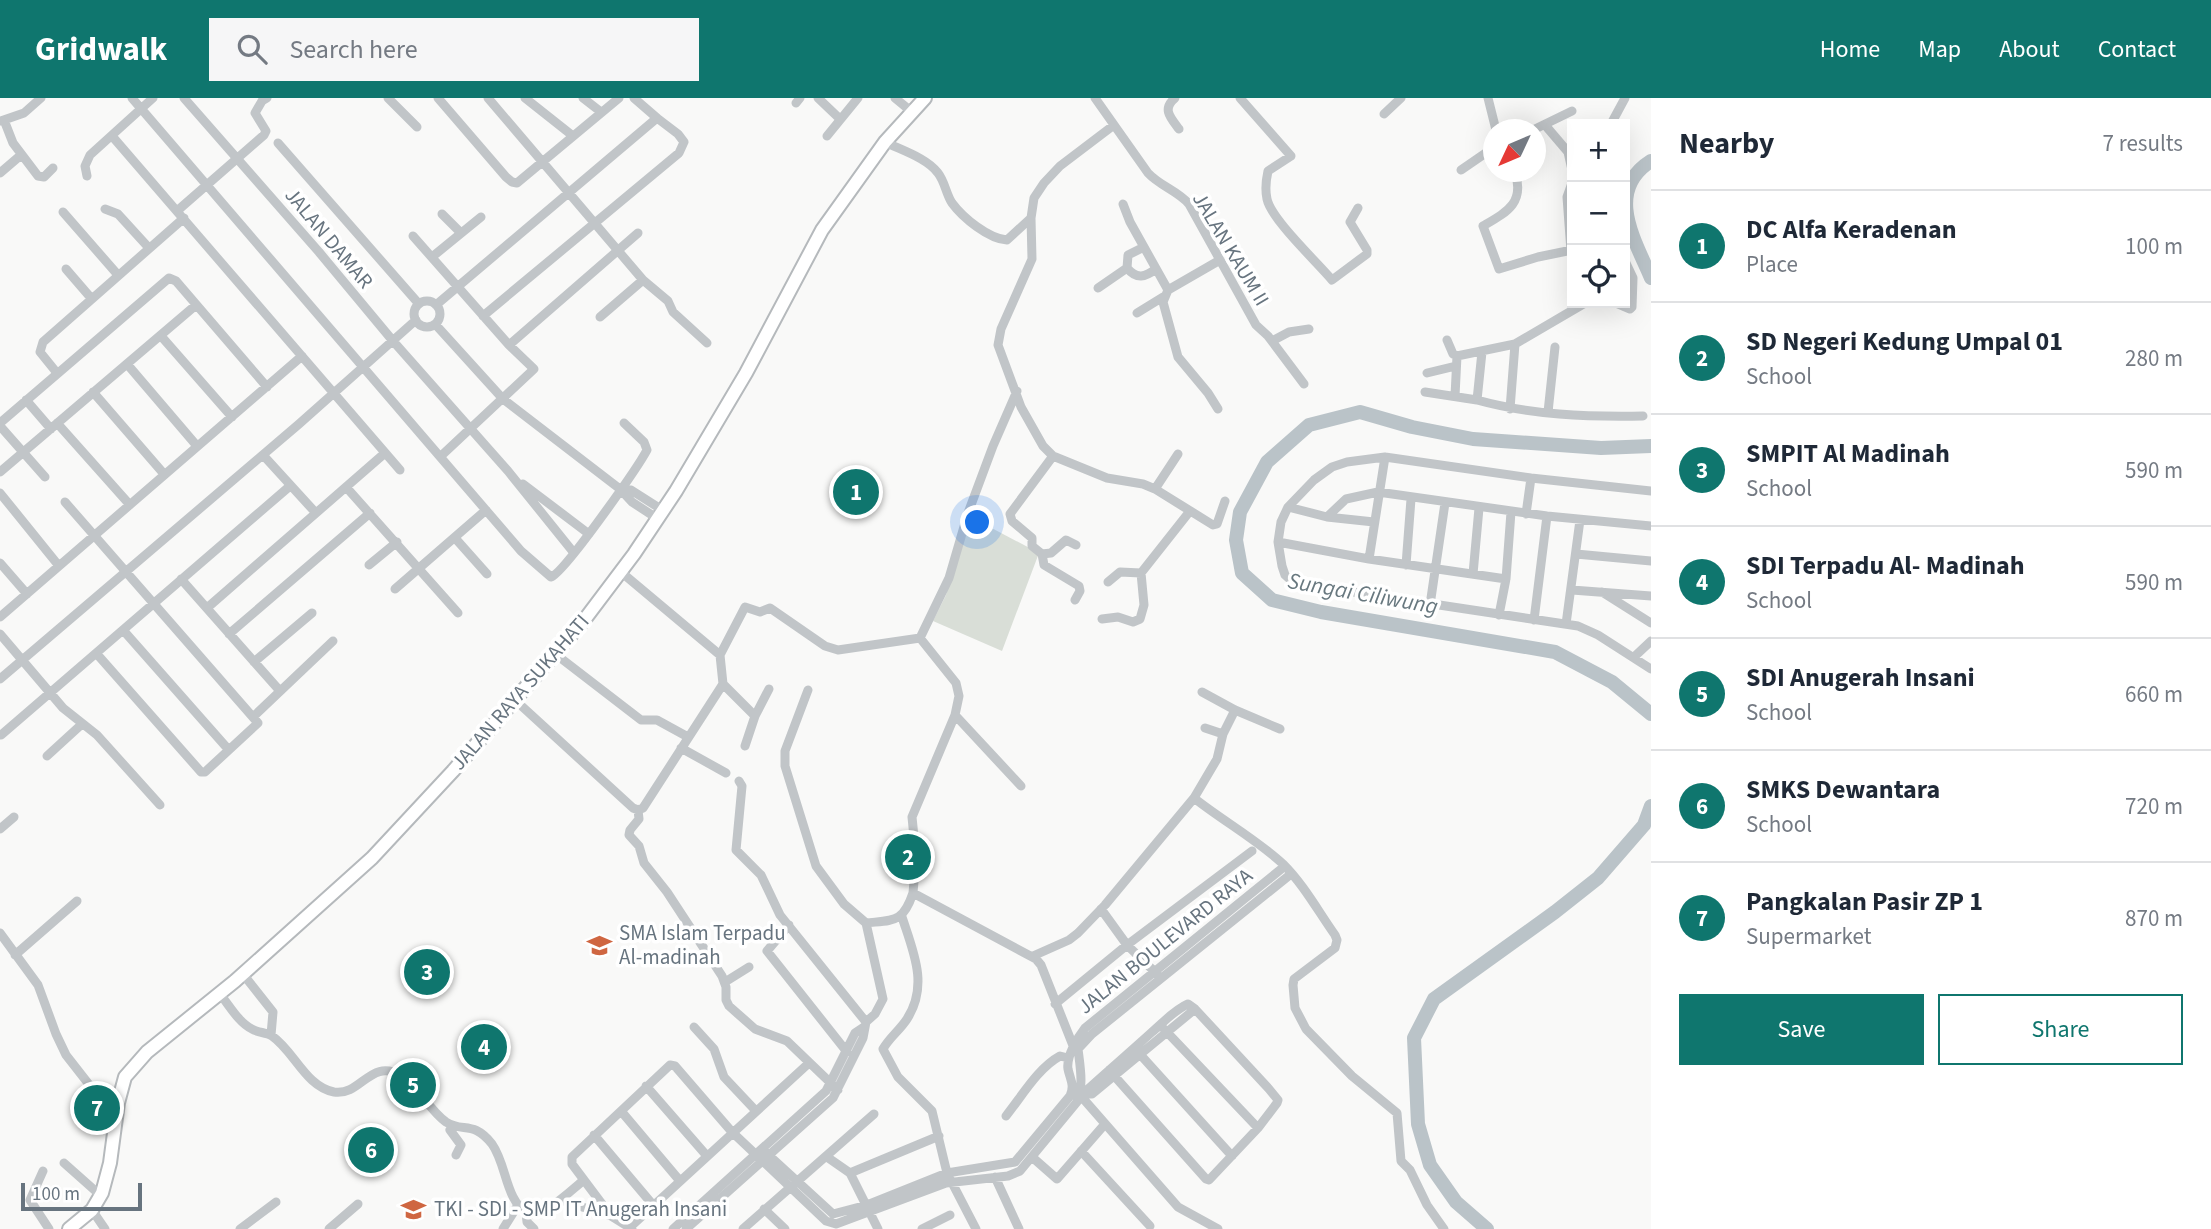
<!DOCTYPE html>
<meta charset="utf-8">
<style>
:root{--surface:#fff;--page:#f6f6f7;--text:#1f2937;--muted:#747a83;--line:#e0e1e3;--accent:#0f766e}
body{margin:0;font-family:"Source Sans 3",sans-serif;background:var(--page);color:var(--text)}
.controls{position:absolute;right:21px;top:21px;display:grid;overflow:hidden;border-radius:0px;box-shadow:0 7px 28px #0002}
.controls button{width:63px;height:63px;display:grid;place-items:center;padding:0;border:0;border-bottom:2px solid var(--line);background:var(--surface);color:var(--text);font:35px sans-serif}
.compass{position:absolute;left:1483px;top:21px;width:63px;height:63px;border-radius:50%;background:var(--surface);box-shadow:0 7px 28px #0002;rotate:226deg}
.scale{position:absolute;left:21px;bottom:18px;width:121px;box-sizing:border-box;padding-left:7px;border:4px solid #67747f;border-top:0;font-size:19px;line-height:24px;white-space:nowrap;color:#67747f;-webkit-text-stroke:5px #fff;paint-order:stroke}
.you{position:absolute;left:978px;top:425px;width:24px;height:24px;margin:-18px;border:5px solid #fff;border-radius:50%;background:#1a73e8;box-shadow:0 0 0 10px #1a73e833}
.badge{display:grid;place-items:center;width:46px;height:46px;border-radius:50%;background:var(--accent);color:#fff;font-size:23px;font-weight:700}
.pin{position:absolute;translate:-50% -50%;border:4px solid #fff;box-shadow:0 2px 7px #0006}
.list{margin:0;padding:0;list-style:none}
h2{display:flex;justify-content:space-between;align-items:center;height:91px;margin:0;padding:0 28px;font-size:30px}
h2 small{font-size:23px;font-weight:400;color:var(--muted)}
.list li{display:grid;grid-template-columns:46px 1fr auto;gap:21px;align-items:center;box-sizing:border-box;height:112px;padding:0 28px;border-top:2px solid var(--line)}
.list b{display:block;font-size:26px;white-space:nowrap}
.list p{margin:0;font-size:23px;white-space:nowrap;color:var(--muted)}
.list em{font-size:23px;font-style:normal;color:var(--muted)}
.actions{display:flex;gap:14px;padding:21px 28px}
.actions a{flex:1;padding:16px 0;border:2px solid var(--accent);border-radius:0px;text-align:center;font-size:24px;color:var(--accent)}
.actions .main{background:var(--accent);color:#fff}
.icon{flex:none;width:38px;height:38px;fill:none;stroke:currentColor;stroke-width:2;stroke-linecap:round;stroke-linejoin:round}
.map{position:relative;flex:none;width:1651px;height:1131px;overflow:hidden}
header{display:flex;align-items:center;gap:42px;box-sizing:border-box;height:98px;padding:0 35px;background:var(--accent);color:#fff}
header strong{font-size:33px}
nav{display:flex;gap:38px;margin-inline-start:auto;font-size:24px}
.search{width:490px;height:63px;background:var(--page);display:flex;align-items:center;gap:18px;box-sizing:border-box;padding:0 24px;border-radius:0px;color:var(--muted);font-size:26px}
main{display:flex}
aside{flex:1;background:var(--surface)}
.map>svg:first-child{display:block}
.green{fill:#d9ded7}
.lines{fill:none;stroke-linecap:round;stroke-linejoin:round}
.river{stroke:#bac3c8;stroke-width:14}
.major-casing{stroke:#b5b9bc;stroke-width:16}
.minor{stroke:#c1c5c8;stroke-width:9}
.major{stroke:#fff;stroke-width:12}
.labels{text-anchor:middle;stroke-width:7;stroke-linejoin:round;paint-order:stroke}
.street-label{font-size:21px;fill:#67747f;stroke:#fff}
.poi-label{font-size:21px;fill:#67747f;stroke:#fff;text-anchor:start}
.water-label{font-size:23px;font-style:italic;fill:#68787f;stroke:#fff}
</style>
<header>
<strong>Gridwalk</strong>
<div class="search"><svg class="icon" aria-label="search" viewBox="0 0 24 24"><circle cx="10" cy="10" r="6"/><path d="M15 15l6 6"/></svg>Search here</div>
<nav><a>Home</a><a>Map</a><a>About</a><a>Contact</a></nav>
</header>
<main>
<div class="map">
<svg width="1651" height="1131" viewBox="0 0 1651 1131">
<rect width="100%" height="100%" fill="#f9f9f8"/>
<path class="green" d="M969,418l70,37 -37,98 -69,-30 13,-26z"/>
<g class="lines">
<path class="river" d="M1651,63c-47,30 -16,79 0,117
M1651,348l-50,2 -128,-9 -61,-12 -52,-15 -51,13 -42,37 -27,50 -4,28 6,33 30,27 49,12 234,40 57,30 39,32
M1487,1131l-31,-27 -26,-37 -12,-41 -4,-86 20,-39 121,-87 43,-34 46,-53 7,-19"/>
<defs>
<path id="major" d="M69,1131l23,-19 10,-17 8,-30 8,-60 7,-26 22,-25 88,-71 137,-123 81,-87 132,-152 49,-65 42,-63 70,-118 76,-143 63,-88 40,-44"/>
</defs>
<use href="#major" class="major-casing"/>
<path class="minor" d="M132,0l389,453 30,26c13,-4 87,-110 96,-127l-3,-8 -20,-19
M184,0l135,154 74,89 115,130 66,82
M388,0l29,29
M438,0l68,79 6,5 5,1 102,-85
M488,0l155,182 25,21 5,11 34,31
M525,0l48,38
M583,0l18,14
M818,0l22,21
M895,0l17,14
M1095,0l53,75c12,13 30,18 41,31l67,121 12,11 36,48
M1175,0c-13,11 -5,19 4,31
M1240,0l51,58 -23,15c-2,9 -3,19 -1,28 4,20 50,63 65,81l35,-26v-4l-17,-28 8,-14
M1488,0l8,32
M796,5l4,-5
M1384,16l17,-16
M4,22l9,23 25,33 6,1 9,-9
M1,23l23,-8 17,-15
M1611,26l14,-26
M1114,27l-54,41 -16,17 -10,15 -3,20 1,41 -31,70 -3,16 23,62 22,39 10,10 54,22 36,6 12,5 58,36 4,-1 8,-23
M1545,27l23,27 4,-2
M1533,32l39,-19
M112,38l288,334
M827,38l31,-38
M885,44c16,8 42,16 53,31 7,9 8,21 14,30 11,15 37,36 55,37l24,-22
M278,45l141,161
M1568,54l4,18
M1461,72l32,-22
M1515,74c10,31 -8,40 -32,54l16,43 39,-12 34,-7
M0,75l21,-18
M87,78l-2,-10 5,-11 63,-57
M1123,106l7,18 38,68
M105,111l13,5 31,34
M177,113l87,-76 2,-4 -11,-18 7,-12 5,-3
M63,114l55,63
M442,116l19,19
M413,138l96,109 25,24 -93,87
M1571,153l-4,-54 5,-14
M432,159l49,-40
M1127,170l1,-13 16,-8
M66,171l25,29
M1098,190l29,-20c10,12 18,9 29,1
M414 216a13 13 0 1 1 26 0a13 13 0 1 1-26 0Z
M1616,205l14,6 2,-2 1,-29 -8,-17
M436,207l221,-187 -23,-20
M1137,215l26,-16
M483,218l196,-163 5,-11 -6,-8 -21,-16
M600,219l43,-37
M435,226l68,75 117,90 12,13 26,17
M161,238l71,81
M1447,242l6,14 4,2 58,-12 70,-41
M1272,243l17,-9 20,-3
M509,247l129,-112
M1482,254l-5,48c54,15 110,17 166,16
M127,266l70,82
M57,275l-17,-21 3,-10 141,-124
M1427,275l29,-7
M93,294l71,82
M1425,294l52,8
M1455,298l2,-40
M26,302l25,29
M1218,311l-10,-16 -30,-36 -15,-55 5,-12 52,-30
M1510,311l5,-65
M1548,314l7,-65
M0,325l169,-145 7,3 91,106
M57,325l73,82
M0,328l45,51
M263,357l52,57
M1053,358l-43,58 2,7 20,17v8l10,8 2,11 35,21 1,5 -5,9
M0,374l196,-167
M523,386l66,50
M346,389l112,126
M620,391l11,1 33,21
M1155,391l23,-35
M1651,393l-120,-13 -146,-21 -38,5 -15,5 -18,13 -26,27 -7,15 -3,20 4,24 3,9 9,8 284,43 20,9 53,34
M0,395l59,73
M65,404l193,221 -53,49h-4l-105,-119
M1288,409l39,10 47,5
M1526,416l5,-36
M1327,419l19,-18 32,-7 169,24 104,10
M455,440l32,36
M1278,444l91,17 137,20
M1042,456l9,-1 15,-13 10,5
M1576,456l75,7
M1369,461l16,-102
M0,465l27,31
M369,467l28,-23
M1406,467l5,-66
M621,474l99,83
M1473,476l6,-66
M181,481l99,112
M1108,484l12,-10 21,1
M395,491l91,-79
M1572,492l79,6
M1602,494l49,31
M1430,507l15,-102
M207,510l178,-155
M1499,517l7,-36 5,-67
M0,519l302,-261
M1102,521l16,-2 15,5 7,-3 4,-14 -3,-32 49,-62
M1534,522l13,-104
M1566,526l14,-104
M123,532l105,119
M0,536l63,74 34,27 63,70
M229,536l141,-121
M920,540l29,-60 19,-65 25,-67 24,-55
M554,555l87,67h16l31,17
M1634,559l17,-16
M254,564l58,-49
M0,581l299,-255 117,-104
M723,586l32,32 14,-27
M808,592l-23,61v15l31,100 28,38 22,19 17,76 -8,15 -9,8
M1202,594l33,18 45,19
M515,602l118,108 5,2 5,-2 80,-124 -3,-29 25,-48 15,5 10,-4 55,38 13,4 82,-12 36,45 3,13 -4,19 -43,102 4,40 -3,36 123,66 5,6 33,83 4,1
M1235,612l-12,24 -6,25 -23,39c29,23 62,41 89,66 21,21 35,47 52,71l2,5 -2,8 -41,31 -1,6 2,23 11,21 46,47 45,37 4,48 9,9 17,35 17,24
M955,617l66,71
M253,619l80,-76
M1205,630l18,6
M1,637l289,-249
M745,648l10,-30
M681,650l45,25
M47,658l35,-32
M638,712l1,9 -9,11 -1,5 10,11 5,17 23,29 55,84 4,11v13l3,6 26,23 32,12 51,49
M0,731l14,-12
M1101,811l26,36 30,29
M902,819c11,34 27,68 5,102 -7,11 -18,19 -24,30l15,28 34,34 15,62 29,56
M866,825c28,-3 37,0 47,-30
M789,827l-22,26 80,101
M0,835l38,52 18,49 10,21 50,64
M15,857l62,-54
M1033,858l36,-16 9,-7 27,-28 89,-107
M243,876l30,38 -2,23
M725,884l24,-15
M220,896c9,11 19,29 32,35 6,4 14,3 20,7 22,15 34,51 62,56 28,4 36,-35 68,-16 17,11 27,34 44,46 17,11 27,-2 46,22 15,21 13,56 36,70 19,1 41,-22 56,-34
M1055,906l72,-59 125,-94
M694,929l20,22 10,28 32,34
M1164,931l94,99
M1078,951l14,-15 199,-160
M1137,953l95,105
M646,988l61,70
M1088,995v-4c21,-19 43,-38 64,-57 11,-9 22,-22 36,-28l7,5 74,80 9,11 -1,3 -19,25 -49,52 -3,-1 -97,-109
M1084,996h8l103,-85
M1080,997l98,112 40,22
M621,1013l59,70
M1006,1018c16,-20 32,-48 54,-60l8,2
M455,1028l-5,4 11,15 -5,10
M594,1037l59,70
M762,1051l71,65 34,-9 80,-32 68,-11 55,-66c5,-11 0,-17 -2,-27 -2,-13 10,-32 17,-41l200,-162
M1081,1053l69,75
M827,1059l23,16 28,56
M1032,1059l25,22 48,-55
M64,1065l36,32
M43,1073l-13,29 19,29
M850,1075l89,-37
M995,1079l24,52
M560,1102l51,16 21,13
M764,1111l21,20
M92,1112l13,19
M526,1115l1,9 7,7
M611,1118l-39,-52v-7l98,-92 5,1 57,66 94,89 10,3 110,-41 62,-7 12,-5 57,-69c7,-16 3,-36 1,-53
M240,1131l36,-27
M329,1131l29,-25
M503,1131l15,-24
M628,1131l181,-166
M673,1131l153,-138 29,-58 9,-6
M686,1131l147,-131 30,-60 3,-16 -86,-107 -19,-40 -25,-25 6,-64 -3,-5
M743,1131l131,-115
M922,1131l28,-14"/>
<use href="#major" class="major"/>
</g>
<defs>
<symbol id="school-bare" viewBox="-9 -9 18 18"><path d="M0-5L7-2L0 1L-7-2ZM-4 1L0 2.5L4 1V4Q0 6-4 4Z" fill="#cf6641" stroke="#fff" stroke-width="2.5" paint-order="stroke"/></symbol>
</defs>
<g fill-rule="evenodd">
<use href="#school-bare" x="582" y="830" width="35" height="35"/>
<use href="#school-bare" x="396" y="1094" width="35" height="35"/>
</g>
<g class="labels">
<g class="street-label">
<text transform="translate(329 140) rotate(50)" y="7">JALAN DAMAR</text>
<text transform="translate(1231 151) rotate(59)" y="7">JALAN KAUM II</text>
<text transform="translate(520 594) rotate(-49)" y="7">JALAN RAYA SUKAHATI</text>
<text transform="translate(1165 843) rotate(-39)" y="7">JALAN BOULEVARD RAYA</text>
</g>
<g class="poi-label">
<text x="619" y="842">SMA Islam Terpadu<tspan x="619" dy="24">Al-madinah</tspan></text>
<text x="434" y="1118">TKI - SDI - SMP IT Anugerah Insani</text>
</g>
<g class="water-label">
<text transform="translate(1363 495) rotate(10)" y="8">Sungai Ciliwung</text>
</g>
</g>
</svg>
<div class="controls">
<button>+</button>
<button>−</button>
<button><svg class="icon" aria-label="locate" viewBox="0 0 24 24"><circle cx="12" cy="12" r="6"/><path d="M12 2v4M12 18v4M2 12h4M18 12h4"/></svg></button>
</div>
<svg class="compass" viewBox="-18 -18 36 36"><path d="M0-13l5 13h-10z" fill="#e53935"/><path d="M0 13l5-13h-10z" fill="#747a83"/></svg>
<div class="scale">100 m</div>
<div class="you"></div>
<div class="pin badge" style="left:856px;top:394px">1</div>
<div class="pin badge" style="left:908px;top:759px">2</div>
<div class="pin badge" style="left:427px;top:874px">3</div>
<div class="pin badge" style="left:484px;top:949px">4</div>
<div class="pin badge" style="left:413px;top:987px">5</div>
<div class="pin badge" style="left:371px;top:1052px">6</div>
<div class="pin badge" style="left:97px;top:1010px">7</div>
</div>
<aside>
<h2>Nearby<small>7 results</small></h2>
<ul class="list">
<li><span class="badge">1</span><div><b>DC Alfa Keradenan</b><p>Place</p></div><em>100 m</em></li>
<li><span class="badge">2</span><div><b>SD Negeri Kedung Umpal 01</b><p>School</p></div><em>280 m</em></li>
<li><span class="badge">3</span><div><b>SMPIT Al Madinah</b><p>School</p></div><em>590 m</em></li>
<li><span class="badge">4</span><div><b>SDI Terpadu Al- Madinah</b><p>School</p></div><em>590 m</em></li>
<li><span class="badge">5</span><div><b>SDI Anugerah Insani</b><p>School</p></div><em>660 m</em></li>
<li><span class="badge">6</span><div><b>SMKS Dewantara</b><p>School</p></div><em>720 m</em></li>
<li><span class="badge">7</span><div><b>Pangkalan Pasir ZP 1</b><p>Supermarket</p></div><em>870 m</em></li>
</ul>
<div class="actions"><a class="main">Save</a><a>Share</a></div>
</aside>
</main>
